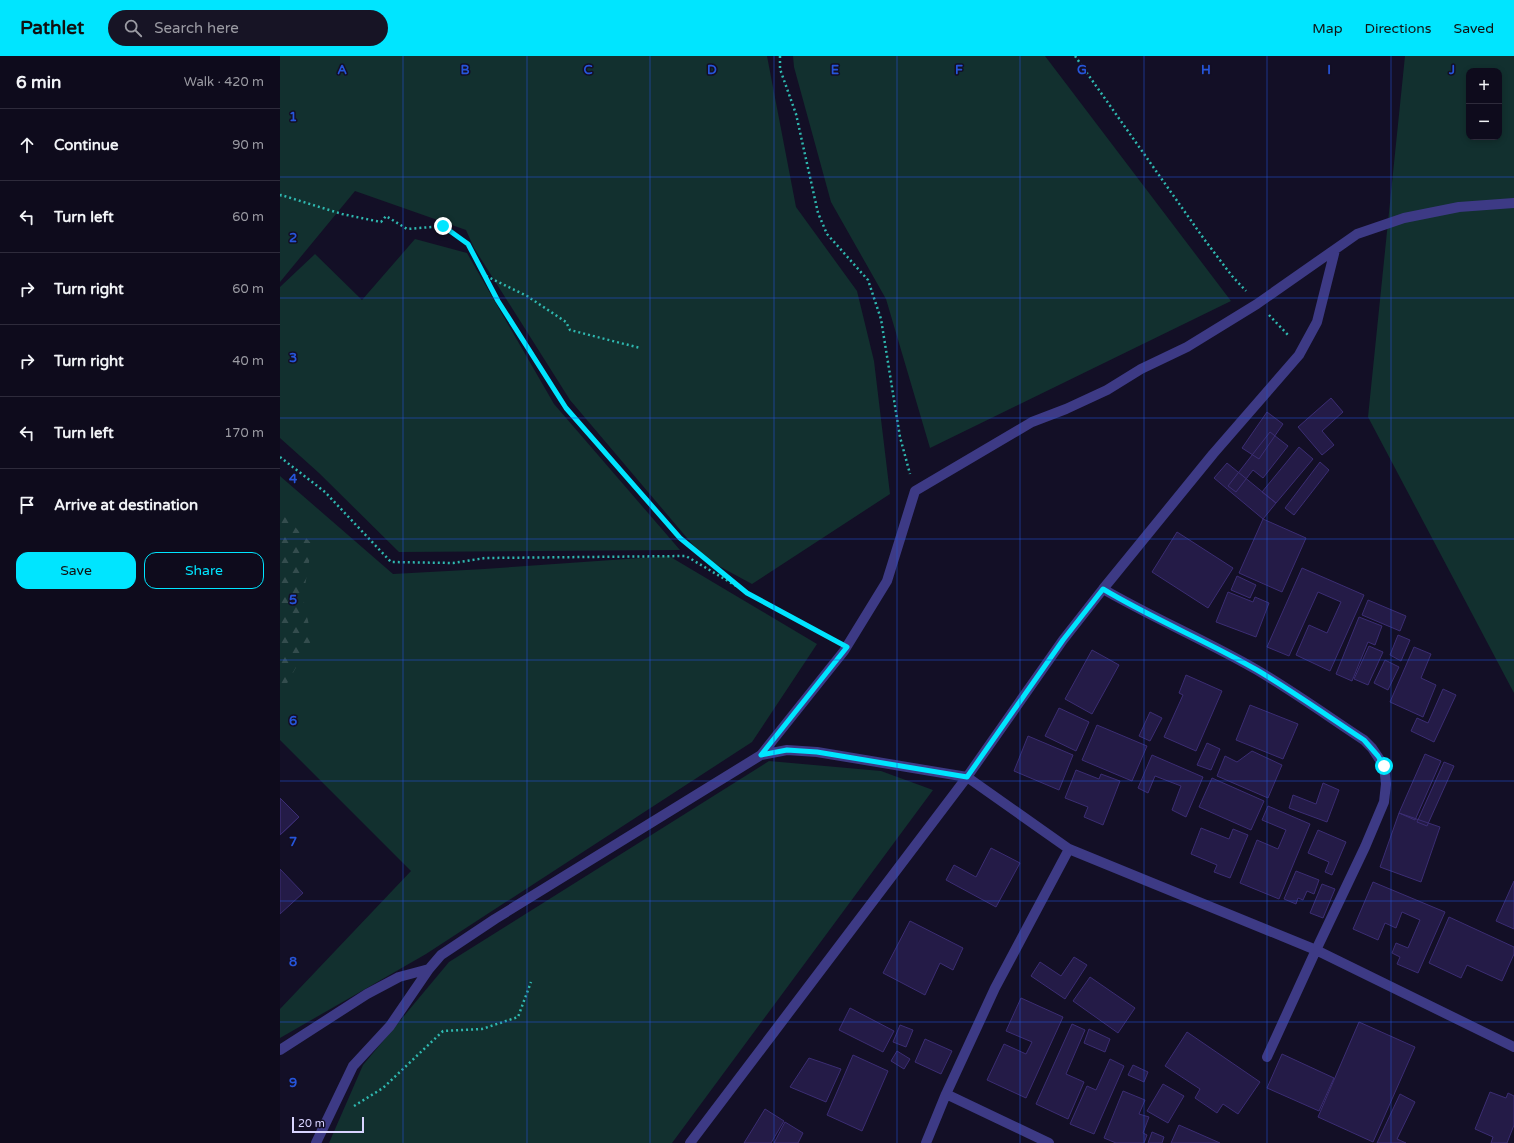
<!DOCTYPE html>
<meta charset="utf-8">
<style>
:root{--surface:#0e0b1c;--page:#171425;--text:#f1f3f6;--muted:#9b9ba3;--line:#2e2b3b;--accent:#00e5ff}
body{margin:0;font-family:"Varela Round",sans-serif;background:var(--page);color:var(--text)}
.controls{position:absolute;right:12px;top:12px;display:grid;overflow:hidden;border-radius:8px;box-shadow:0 2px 6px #0003}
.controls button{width:36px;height:36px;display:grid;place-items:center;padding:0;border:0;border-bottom:1px solid var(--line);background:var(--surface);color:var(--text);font:20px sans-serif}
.scale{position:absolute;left:12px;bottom:10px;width:72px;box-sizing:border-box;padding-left:4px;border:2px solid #d9d4ff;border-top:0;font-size:11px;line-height:14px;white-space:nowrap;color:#d9d4ff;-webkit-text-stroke:3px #130f26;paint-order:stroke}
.stop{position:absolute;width:12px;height:12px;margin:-9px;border:3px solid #00e5ff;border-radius:50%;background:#fff}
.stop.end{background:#00e5ff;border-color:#fff;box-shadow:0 1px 4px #0008}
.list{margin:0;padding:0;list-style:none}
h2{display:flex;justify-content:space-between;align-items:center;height:52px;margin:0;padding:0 16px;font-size:17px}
h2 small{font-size:13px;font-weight:400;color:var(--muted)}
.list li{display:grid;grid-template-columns:26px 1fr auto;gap:12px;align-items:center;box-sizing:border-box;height:72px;padding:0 16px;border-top:1px solid var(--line)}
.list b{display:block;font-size:15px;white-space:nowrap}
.list em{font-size:13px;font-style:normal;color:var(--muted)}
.actions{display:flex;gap:8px;padding:12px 16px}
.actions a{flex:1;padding:9px 0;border:1px solid var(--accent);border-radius:12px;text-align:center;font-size:14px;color:var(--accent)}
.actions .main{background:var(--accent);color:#111}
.icon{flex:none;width:22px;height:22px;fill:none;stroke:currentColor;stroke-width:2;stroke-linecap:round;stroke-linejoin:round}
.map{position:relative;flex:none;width:1234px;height:1087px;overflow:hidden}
header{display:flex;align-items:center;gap:24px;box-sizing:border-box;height:56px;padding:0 20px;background:var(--accent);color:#111}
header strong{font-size:19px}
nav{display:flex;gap:22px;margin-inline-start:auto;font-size:14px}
.search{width:280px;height:36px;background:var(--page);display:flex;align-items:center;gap:10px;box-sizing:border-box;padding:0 14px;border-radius:22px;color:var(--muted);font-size:15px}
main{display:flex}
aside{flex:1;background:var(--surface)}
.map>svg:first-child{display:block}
.green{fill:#12302f;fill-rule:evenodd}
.forest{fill:url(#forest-firs)}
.building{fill:#241b47;stroke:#3b2d73}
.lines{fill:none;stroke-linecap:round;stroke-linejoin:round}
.path{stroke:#2fb8b0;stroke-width:2.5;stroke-dasharray:2 3;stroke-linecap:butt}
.street{stroke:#3d3a85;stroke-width:10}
.route{stroke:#00e5ff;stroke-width:5}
.grid{fill:none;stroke:#2655da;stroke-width:1;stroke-opacity:0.55}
.grid-label{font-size:13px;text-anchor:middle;font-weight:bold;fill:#2655da;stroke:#130f26;stroke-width:3;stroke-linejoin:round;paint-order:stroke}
</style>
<header>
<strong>Pathlet</strong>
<div class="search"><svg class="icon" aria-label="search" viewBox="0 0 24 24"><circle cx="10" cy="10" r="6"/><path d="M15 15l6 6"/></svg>Search here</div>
<nav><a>Map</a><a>Directions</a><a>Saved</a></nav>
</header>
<main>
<aside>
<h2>6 min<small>Walk · 420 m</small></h2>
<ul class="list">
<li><svg class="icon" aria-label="ahead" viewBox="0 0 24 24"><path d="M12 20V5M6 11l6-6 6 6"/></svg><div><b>Continue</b></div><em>90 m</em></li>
<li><svg class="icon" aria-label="left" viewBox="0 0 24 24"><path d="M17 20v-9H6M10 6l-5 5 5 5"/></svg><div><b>Turn left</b></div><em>60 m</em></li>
<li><svg class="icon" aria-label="right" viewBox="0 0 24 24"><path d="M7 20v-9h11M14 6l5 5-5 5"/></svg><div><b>Turn right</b></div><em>60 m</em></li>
<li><svg class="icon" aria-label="right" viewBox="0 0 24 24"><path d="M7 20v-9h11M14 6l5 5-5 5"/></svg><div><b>Turn right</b></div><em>40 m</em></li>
<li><svg class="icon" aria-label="left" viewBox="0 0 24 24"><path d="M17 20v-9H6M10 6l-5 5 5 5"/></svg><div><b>Turn left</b></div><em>170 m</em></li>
<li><svg class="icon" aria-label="arrive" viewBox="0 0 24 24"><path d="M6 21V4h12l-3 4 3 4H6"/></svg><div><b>Arrive at destination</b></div></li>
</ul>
<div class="actions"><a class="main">Save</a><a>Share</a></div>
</aside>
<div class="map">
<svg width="1234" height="1087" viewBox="0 0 1234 1087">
<defs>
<pattern id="forest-firs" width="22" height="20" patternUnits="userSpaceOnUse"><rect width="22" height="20" fill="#12302f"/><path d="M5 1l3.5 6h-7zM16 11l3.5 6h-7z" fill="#344d4e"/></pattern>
</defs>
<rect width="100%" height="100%" fill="#130f26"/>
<path class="green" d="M0,0h487l29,151 61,84 17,70 16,133 -138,90 -48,-26 -134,-158 -96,-152 -8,-18 -111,-39 -75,91z
M513,0h252l186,245 -301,147 -44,-149 -55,-97 -37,-135z
M1125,0h109v637l-146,-276zM1189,15h30v66h-30z
M135,183l52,14 87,151 126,146 -281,2 -80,-79 -39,-35v-151l35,-33 47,46z
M0,420l113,98 91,-5 185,-13 148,88 -65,98 -326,212 -146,84v-29l131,-138 -131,-131z
M489,705l112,10 52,19 -261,353h-343l34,-78 86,-103z"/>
<path class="forest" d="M0,456l32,32 -9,54 9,41 -27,48 -5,2z"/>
<path class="building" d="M1051,342l12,14 -21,19 12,14 -12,10 -24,-28z
M987,356l16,12 -24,35 -17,-11z
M990,376l18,14 -25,32 -10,-8 -17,22 -8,-6z
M1019,391l14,12 -37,44 -14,-11z
M1040,406l9,8 -35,45 -9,-7z
M947,407l49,40 -13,16 -49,-41z
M983,463l43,19 -24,54 -43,-19z
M897,476l56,36 -25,40 -56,-36z
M1022,512l62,27 -34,76 -34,-16 13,-30 18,8 14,-31 -23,-10 -29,64 -22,-9z
M957,520l19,9 -6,13 -19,-8z
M948,536l25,10 2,-5 14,6 -13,34 -40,-15z
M1088,544l38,16 -6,15 -38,-16z
M1079,561l23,9 -7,19 -7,-3 -16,39 -16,-7z
M1118,579l12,5 -9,21 -11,-6z
M1089,590l14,6 -15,33 -14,-6z
M1134,591l17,7 -10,24 15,7 -13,32 -33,-15z
M812,594l27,15 -27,49 -27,-15z
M1105,604l14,7 -11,23 -14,-7z
M906,619l36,16 -26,60 -32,-14 19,-42 -4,-2z
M1163,633l13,6 -22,47 -23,-11 6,-13 11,5z
M970,649l48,19 -15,35 -47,-19z
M779,652l30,14 -13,29 -31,-15z
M870,656l12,6 -12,23 -11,-5z
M817,669l50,21 -15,35 -50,-21z
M748,680l45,19 -14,35 -45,-19z
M927,687l13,6 -9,21 -14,-5z
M972,695l30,14 -14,33 -51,-22 8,-20 12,6z
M1145,698l16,7 -26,59 -16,-7z
M872,699l51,22 -17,40 -14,-7 9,-24 -26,-10 -7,17 -10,-5z
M1164,706l10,4 -27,60 -10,-4z
M796,714l23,9 2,-5 19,7 -17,44 -19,-8 4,-10 -23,-9z
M932,722l52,23 -13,29 -52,-23z
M1043,727l16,7 -12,32 -38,-14 4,-13 23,9z
M0,742l19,19 -19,18z
M0,742l19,19 -19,18z
M988,750l42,18 -31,75 -39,-16 17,-43 21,9 8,-19 -24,-10z
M1119,757l41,14 -19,55 -41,-15z
M921,772l28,11 4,-10 15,6 -18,43 -16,-6 3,-7 -26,-11z
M1038,774l28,12 -14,33 -7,-3 4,-10 -21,-9z
M711,792l29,15 -24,44 -50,-27 8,-15 22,12z
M0,813l23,24 -23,21z
M1016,815l23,9 -5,14 -7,-3 -4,9 -5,-2 -2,6 -12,-5z
M1234,825v48l-18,-8z
M1093,826l72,30 -27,61 -21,-9 3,-7 -8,-4 4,-10 12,5 12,-28 -18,-8 -6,16 -11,-5 -7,17 -25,-11z
M1042,828l13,5 -12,29 -13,-5z
M1169,861l65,30v7l-12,27 -35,-16 -6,13 -32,-15z
M630,865l53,27 -10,22 -13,-7 -15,32 -42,-22z
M794,901l13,8 -22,34 -34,-23 9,-14 21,14z
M810,921l45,31 -17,25 -45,-32z
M741,942l42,19 -37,81 -39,-18 17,-36 22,10 6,-12 -26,-11z
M570,952l44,23 -11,21 -44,-22z
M1079,966l56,25 -42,95 -55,-25z
M792,968l13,6 -19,44 18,8 -16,37 -32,-15z
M620,969l13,5 -7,17 -13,-5z
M809,973l21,10 -5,13 -21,-9z
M907,976l73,50 -22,32 -15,-10 -6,9 -22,-15 5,-9 -35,-23z
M645,983l27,12 -11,23 -26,-12z
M617,995l13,8 -6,10 -13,-8z
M1002,998l52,24 -15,33 -52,-23z
M573,999l35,16 -26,60 -35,-16z
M529,1002l32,11 -15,33 -36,-15z
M830,1003l14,7 -30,68 -24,-10 17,-38 9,4z
M853,1009l15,7 -4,10 -16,-7z
M883,1028l21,12 -16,27 -21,-12z
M843,1035l22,9 -6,14 10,3 -6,16 4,2 -3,8h-28l-12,-5z
M1210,1036l16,6 2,-5 6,3v29l-7,18h-16l2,-6 -18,-8z
M1120,1038l15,8 -18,37 9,4h-29z
M485,1053l19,12 -13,22h-27z
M505,1066l18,11 -5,10h-24z
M899,1069l41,18h-49z
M872,1076l12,5 -2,6h-14z"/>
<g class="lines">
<path class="path" d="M500,0v13l16,45 22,99 9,21 41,46 13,39 19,118 10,37
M795,0l129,183 28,37 14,15
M0,140l1,-1 61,19 39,8 5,-6 21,13 36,-3 25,18 30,57 68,107 114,130 67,55 85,46
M206,220l41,20 39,26 4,8 70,18
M989,259l20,21
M0,401l45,35 66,70 62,1 32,-5 201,-2 52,31
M74,1050l29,-18 60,-57 39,-2 36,-12 13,-35"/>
<path class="street" d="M823,533l110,-135 86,-99 18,-33 18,-72
M481,699l83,-104 43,-70 28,-90 117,-69 34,-13 41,-19 34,-21 46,-22 70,-43 100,-70 47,-16 55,-11 55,-4
M0,994l87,-56 32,-17 30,-8
M666,1038l103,49
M36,1087l37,-77 37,-40 39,-57 12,-14 54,-36 266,-164 26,-5 30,2 150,25 102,72 247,101 198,97
M410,1087l277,-366 96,-137 40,-51c50,29 104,52 154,81 37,22 72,47 107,70l8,8 12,18 2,18 -2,18 -19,45 -49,103 -49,107
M646,1087l20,-49 49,-106 74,-139"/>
</g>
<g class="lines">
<path class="route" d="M163,170l25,18 30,57 68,107 114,130 67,55 100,54 -86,108 26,-5 30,2 150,25 96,-137 40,-51c50,30 104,52 154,81 37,22 72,47 107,70l14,16 6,10"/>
</g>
<path class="grid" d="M123,0v1087M247,0v1087M370,0v1087M494,0v1087M617,0v1087M740,0v1087M864,0v1087M987,0v1087M1111,0v1087M0,121h1234M0,242h1234M0,362h1234M0,483h1234M0,604h1234M0,725h1234M0,845h1234M0,966h1234"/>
<g class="grid-label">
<text x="62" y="18">A</text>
<text x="185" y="18">B</text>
<text x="308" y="18">C</text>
<text x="432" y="18">D</text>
<text x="555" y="18">E</text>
<text x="679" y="18">F</text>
<text x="802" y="18">G</text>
<text x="926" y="18">H</text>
<text x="1049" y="18">I</text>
<text x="1172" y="18">J</text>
<text x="13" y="65">1</text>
<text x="13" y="186">2</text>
<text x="13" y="306">3</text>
<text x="13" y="427">4</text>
<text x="13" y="548">5</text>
<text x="13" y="669">6</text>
<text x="13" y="790">7</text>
<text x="13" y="910">8</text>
<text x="13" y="1031">9</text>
</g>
</svg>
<div class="controls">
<button>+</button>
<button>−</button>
</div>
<div class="scale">20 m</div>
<div class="stop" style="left:1104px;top:710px"></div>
<div class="stop end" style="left:163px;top:170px"></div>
</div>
</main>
